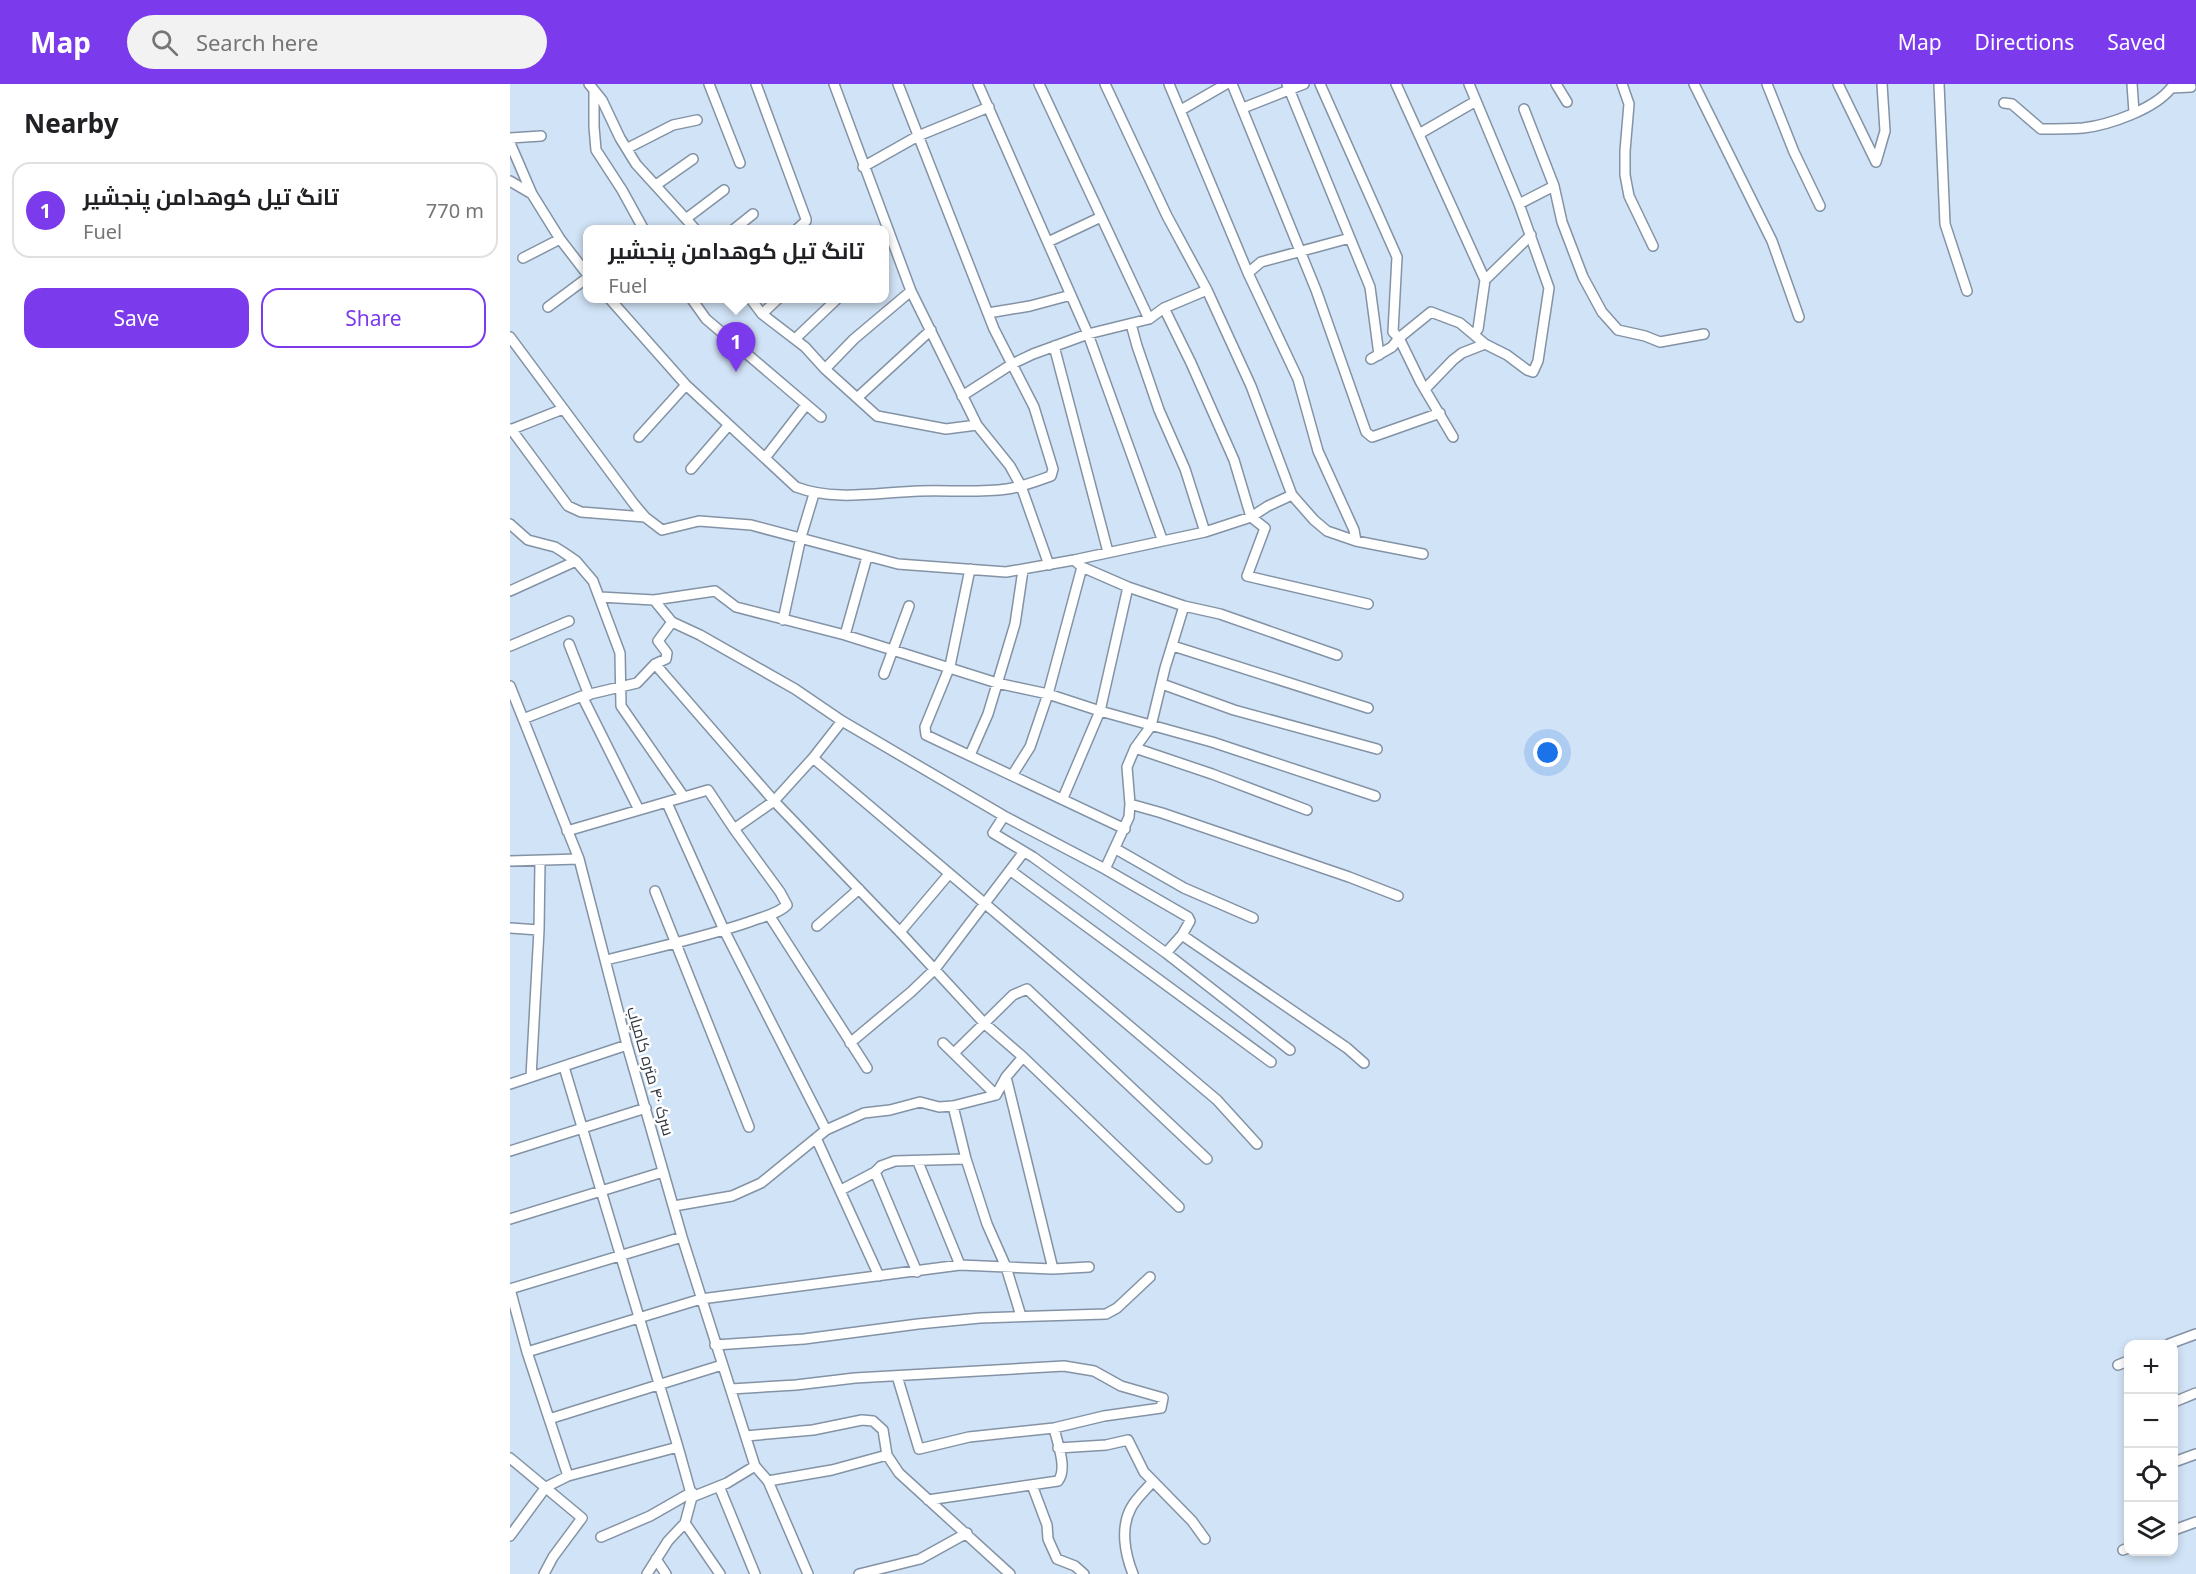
<!DOCTYPE html>
<meta charset="utf-8">
<style>
:root{--surface:#fff;--page:#f2f2f2;--text:#202124;--muted:#757577;--line:#e0e0e0;--accent:#7c3aed}
body{margin:0;font-family:"Noto Sans",Cairo,sans-serif;background:var(--page);color:var(--text)}
.controls{position:absolute;right:18px;bottom:18px;display:grid;overflow:hidden;border-radius:12px;box-shadow:0 3px 9px #0003}
.controls button{width:54px;height:54px;display:grid;place-items:center;padding:0;border:0;border-bottom:2px solid var(--line);background:var(--surface);color:var(--text);font:30px sans-serif}
.you{position:absolute;left:1038px;top:669px;width:21px;height:21px;margin:-15px;border:4px solid #fff;border-radius:50%;background:#1a73e8;box-shadow:0 0 0 9px #1a73e833}
.badge{display:grid;place-items:center;width:39px;height:39px;border-radius:50%;background:var(--accent);color:#fff;font-size:20px;font-weight:700}
.pin{position:absolute;translate:-50% -50px;filter:drop-shadow(0 2px 3px #0008)}
.pin::after{content:'';position:absolute;top:32px;width:21px;height:18px;background:inherit;clip-path:polygon(0 0,100% 0,50% 100%)}
.popup{position:absolute;left:73px;top:141px;width:306px;height:78px;box-sizing:border-box;display:grid;place-content:center;border-radius:12px;background:var(--surface);filter:drop-shadow(0 2px 4px #0005);font-size:20px;white-space:nowrap;color:var(--muted)}
.popup b{font-size:22px;color:var(--text)}
.popup::after{content:'';position:absolute;left:50%;top:100%;margin-left:-12px;border:12px solid transparent;border-top-color:var(--surface)}
.list{margin:0;padding:0;list-style:none}
h2{display:flex;justify-content:space-between;align-items:center;height:78px;margin:0;padding:0 24px;font-size:26px}
h2 small{font-size:20px;font-weight:400;color:var(--muted)}
.list li{display:grid;grid-template-columns:39px 1fr auto;gap:18px;align-items:center;box-sizing:border-box;height:96px;margin:0 12px 12px;padding:0 12px;border:2px solid var(--line);border-radius:18px}
.list b{display:block;font-size:22px;white-space:nowrap}
.list p{margin:0;font-size:20px;white-space:nowrap;color:var(--muted)}
.list em{font-size:20px;font-style:normal;color:var(--muted)}
.actions{display:flex;gap:12px;padding:18px 24px}
.actions a{flex:1;padding:14px 0;border:2px solid var(--accent);border-radius:18px;text-align:center;font-size:21px;color:var(--accent)}
.actions .main{background:var(--accent);color:#fff}
.icon{flex:none;width:33px;height:33px;fill:none;stroke:currentColor;stroke-width:2;stroke-linecap:round;stroke-linejoin:round}
.map{position:relative;flex:none;width:1686px;height:1490px;overflow:hidden}
header{display:flex;align-items:center;gap:36px;box-sizing:border-box;height:84px;padding:0 30px;background:var(--accent);color:#fff}
header strong{font-size:28px}
nav{display:flex;gap:33px;margin-inline-start:auto;font-size:21px}
.search{width:420px;height:54px;background:var(--page);display:flex;align-items:center;gap:15px;box-sizing:border-box;padding:0 21px;border-radius:33px;color:var(--muted);font-size:22px}
main{display:flex}
aside{flex:1;background:var(--surface)}
.map>svg:first-child{display:block}
.lines{fill:none;stroke-linecap:round;stroke-linejoin:round}
.minor-casing{stroke:#8393a5;stroke-width:12}
.minor{stroke:#fff;stroke-width:9}
.labels{text-anchor:middle;stroke-width:5;stroke-linejoin:round;paint-order:stroke}
.street-label{font-size:16px;fill:#30373e;stroke:#fff}
</style>
<header>
<strong>Map</strong>
<div class="search"><svg class="icon" aria-label="search" viewBox="0 0 24 24"><circle cx="10" cy="10" r="6"/><path d="M15 15l6 6"/></svg>Search here</div>
<nav><a>Map</a><a>Directions</a><a>Saved</a></nav>
</header>
<main>
<aside>
<h2>Nearby<small></small></h2>
<ul class="list">
<li><span class="badge">1</span><div><b>تانگ تیل کوهدامن پنجشیر</b><p>Fuel</p></div><em>770 m</em></li>
</ul>
<div class="actions"><a class="main">Save</a><a>Share</a></div>
</aside>
<div class="map">
<svg width="1686" height="1490" viewBox="0 0 1686 1490">
<rect width="100%" height="100%" fill="#d1e3f6"/>
<g class="lines">
<defs>
<path id="minor" d="M79,0l13,16 18,38 16,26 60,66
M199,0l31,79
M246,0l50,135v2l-10,9
M324,0l77,207 66,134 33,41 11,20 28,79
M468,0l110,250 74,205
M529,0l110,235
M595,0l62,132 40,74 44,96 41,109 22,25 13,11 29,10 67,13
M659,0l79,189 50,106 20,72 36,79 2,11
M722,0l84,206 50,142 6,5 68,-24
M777,0l83,203 9,68
M810,0l77,173 -4,75 6,6 32,-26 29,11 25,21 22,11 20,15 6,2 5,-11 11,-73 -30,-84 -50,-120
M886,0l89,196 -7,49 -4,5
M1046,0l11,18
M1112,0l7,20 -4,47v24l4,21 24,50
M1184,0l78,157 27,76
M1257,0l27,68 26,54
M1328,0l38,78
M1429,0l6,140 22,67
M1622,0l2,28
M84,8v35l2,23 26,40 22,40
M1494,19l8,1 29,25c13,0 28,0 42,-1 26,-3 72,-19 88,-40l20,-1
M733,24l61,-24
M1014,25l30,77 8,36 21,55 19,35 16,18 27,6 15,6 44,-8
M671,26l45,-26
M909,50l57,-33
M0,54l31,-2
M0,59l22,51
M118,64l45,-23 24,-5
M1366,78l9,-31 -3,-47
M353,83l55,-31 71,-29
M0,97l22,13 28,45 27,35
M146,101l37,-26
M1009,120l35,-18
M177,134l37,-28
M223,146l20,-16
M538,158l53,-25
M13,174l37,-19
M738,189l13,-11 89,-24
M975,196l46,-45
M99,214l77,87 110,102c40,15 83,5 124,4 29,-1 58,2 87,-2 15,-2 30,-8 44,-13l2,-7 -19,-62 -40,-78 -96,-245
M181,214l15,21 115,98
M240,214l12,16 43,33 20,22 52,47 69,13 31,-4
M38,223l39,-29
M654,224l27,55 43,97 17,57 14,11 -18,48 121,28
M478,229l42,-7 41,-11
M252,230l17,-16
M621,240l6,22 22,64 26,59 20,63
M0,253l124,167 11,13 17,13 37,-9 52,4 147,39 108,8 68,-12 131,-28 46,-15 17,-11 24,-11
M285,255l43,-41
M544,262l54,206
M861,275l21,-12 7,-9 22,45 32,54
M315,285l29,-30 57,-48
M915,305l28,-29 9,-7 23,-9
M452,312l50,-32 21,-10 55,-20 61,-15 15,-11 43,-18
M347,314l74,-68
M1,345l57,77 13,6 64,5
M0,346l53,-21
M129,353l47,-52
M255,374l41,-53
M181,385l37,-43
M0,440l18,16 27,7 8,5 13,9 17,20 27,72 1,53 63,91
M564,476l8,7 46,20 56,19 36,8 117,41
M460,485l-20,97 -25,61 1,8 199,94
M0,507l66,-30
M90,513l54,3 61,-9 21,16 109,28 152,48 51,11 52,17 112,31 163,54
M144,516l18,22 28,13 95,54 47,32 162,95 101,53 83,48 2,4 -8,14 -16,18
M273,536l18,-83 13,-43
M335,551l22,-78
M59,560l20,51
M0,562l59,-25
M663,562l195,62
M145,580l119,137 126,131 85,92 38,33 156,150
M374,590l25,-68
M652,600l72,26 143,39
M0,602l69,173 48,186 55,192 73,229 13,15 40,93
M72,612l57,114
M13,635l59,-23 55,-13 18,-19 11,-5 1,-6 -9,-12 14,-19
M625,664l77,26 95,36
M460,671l18,-41 27,-90 8,-54
M303,674l404,342 40,44
M503,690l17,-27 18,-53 34,-127
M553,714l37,-87 28,-124
M157,719l57,127 102,200
M620,720l32,9 187,64 49,19
M494,732l-11,17 40,24 133,96 124,97
M224,745l40,-28 39,-43 29,-37
M57,747l141,-41 26,39 46,63 7,13c-9,9 -25,12 -38,17 -47,16 -95,26 -143,38
M606,765l68,39 69,30
M0,777l69,-2
M595,785l24,-52 1,-13 -3,-37 8,-19 16,-22 14,-58 19,-62
M501,787l260,191
M145,807l94,236
M259,831l98,153
M307,842l42,-37
M0,844l29,2
M390,848l49,-58
M672,851l165,113 17,15
M340,959l61,-51 24,-23 88,-116
M433,959l53,52
M444,969l59,-58 14,-6 180,170
M54,983l114,380 14,50 -7,26 -17,18 -21,33
M21,993l8,-147 1,-68
M496,993l47,192
M0,1000l117,-39
M443,1022l13,53 21,65 19,43 15,49
M306,1054l63,138
M0,1067l136,-43
M408,1078l42,103
M365,1088l42,100
M331,1106l34,-18 6,-6 14,-5 71,-2
M164,1122l58,-10 29,-13 65,-53 38,-17 26,-3 30,-8 19,5 14,-1 43,-11 10,-18 17,-20
M0,1135l153,-47
M0,1205l17,63 41,124
M0,1205l172,-52
M1659,1260l27,-10
M205,1261l89,-6 114,-15 62,-6 126,-4 11,-6 33,-31
M17,1268l174,-53 259,-34 93,4 36,-2
M1608,1281l10,-4
M221,1305l65,-4 59,-7 209,-12 30,5 27,15 42,12 -2,10 -57,8 -50,12 -85,9 -50,12 -22,-73
M1664,1318l22,-9
M39,1335l173,-54
M236,1352l67,-6 49,-10 11,1 10,9 4,25 12,18 111,101
M548,1364l48,-3 22,-5 16,32 48,49 13,18
M0,1374l72,60 -29,39 -9,17
M1664,1378l22,-8
M258,1397l64,-11 55,-15
M522,1401l15,40 1,14 9,20 18,7 9,8
M209,1402l36,88
M182,1413l35,-14 28,-17
M418,1416l130,-19c10,-12 -1,-39 -4,-53
M175,1439l35,51
M1664,1446l22,-8
M0,1452l36,-49 22,-11 110,-29
M91,1453l49,-21 42,-24
M1613,1466l5,-2
M146,1475l10,15
M349,1490l61,-15 47,-26
M623,1490c-8,-20 -13,-46 -2,-66 5,-10 15,-18 22,-27"/>
</defs>
<use href="#minor" class="minor-casing"/>
<use href="#minor" class="minor"/>
</g>
<g class="labels">
<g class="street-label">
<text transform="translate(141 987) rotate(74)" y="6">سرک ۴۰ متره کامیاب</text>
</g>
</g>
</svg>
<div class="controls">
<button>+</button>
<button>−</button>
<button><svg class="icon" aria-label="locate" viewBox="0 0 24 24"><circle cx="12" cy="12" r="6"/><path d="M12 2v4M12 18v4M2 12h4M18 12h4"/></svg></button>
<button><svg class="icon" aria-label="layers" viewBox="0 0 24 24"><path d="M12 4l9 5-9 5-9-5zM3 14l9 5 9-5"/></svg></button>
</div>
<div class="you"></div>
<div class="pin badge" style="left:226px;top:288px">1</div>
<div class="popup"><b>تانگ تیل کوهدامن پنجشیر</b>Fuel</div>
</div>
</main>
